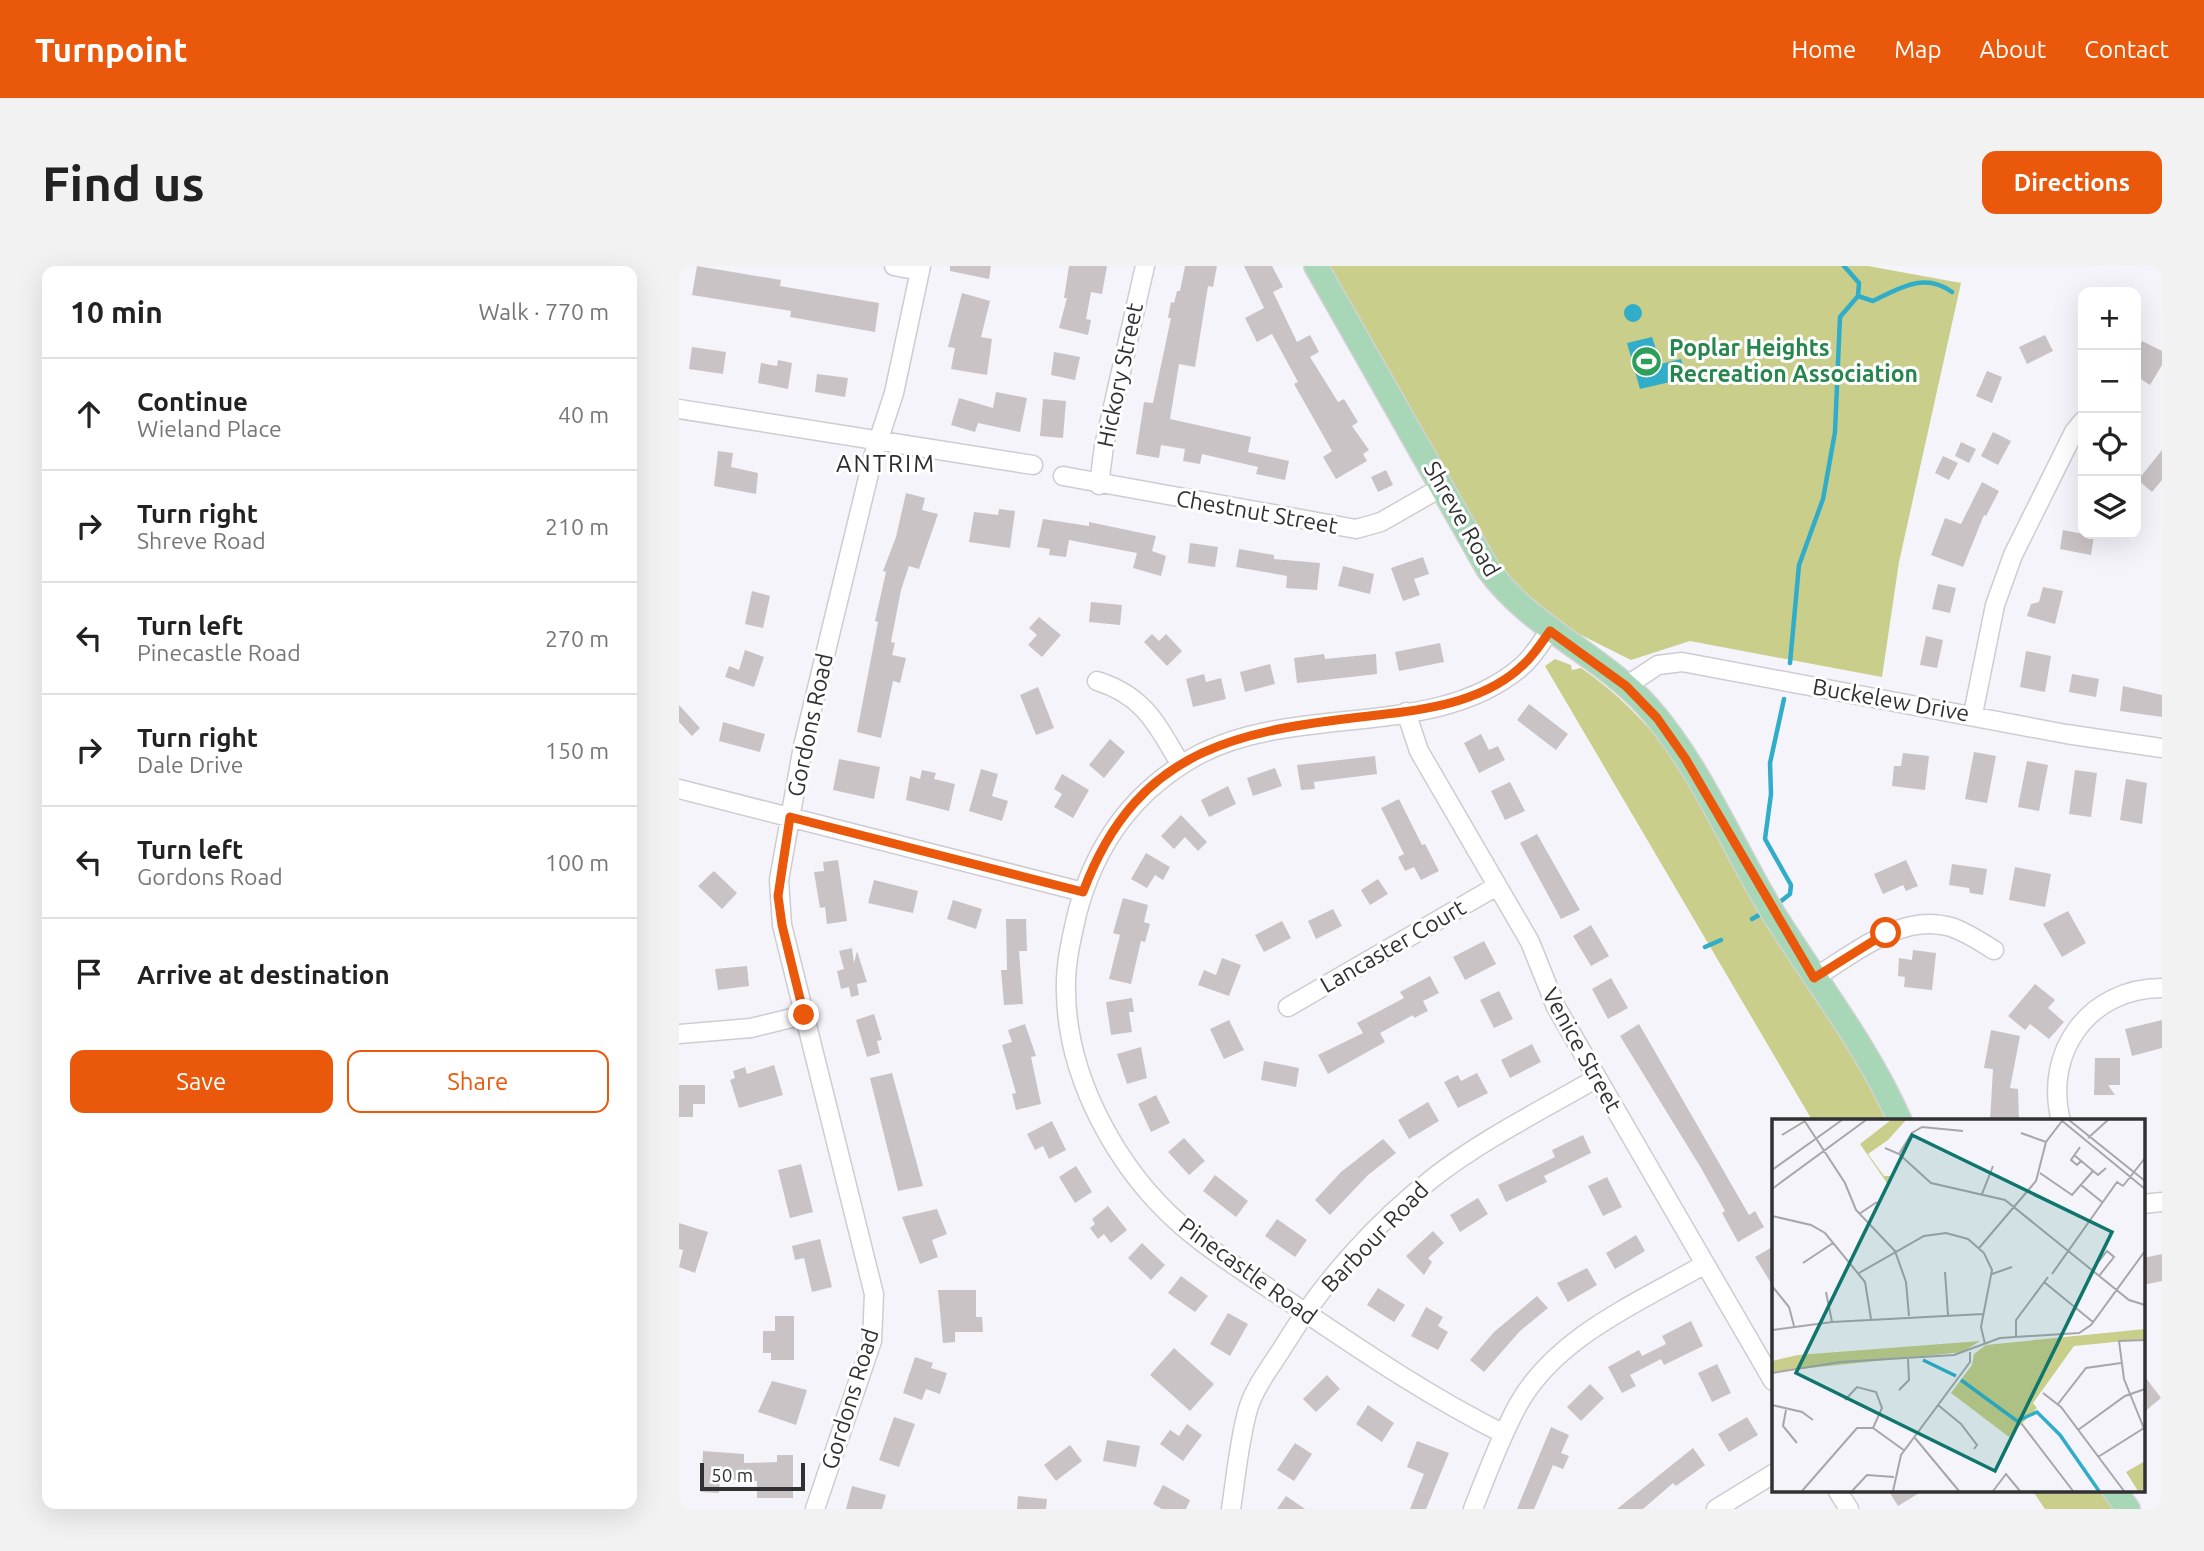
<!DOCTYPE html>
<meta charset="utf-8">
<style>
:root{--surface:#fff;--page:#f2f2f2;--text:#222;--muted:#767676;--line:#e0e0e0;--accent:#ea580c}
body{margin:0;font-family:Ubuntu,sans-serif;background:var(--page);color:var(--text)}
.controls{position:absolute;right:21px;top:21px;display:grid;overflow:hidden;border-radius:14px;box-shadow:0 7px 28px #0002}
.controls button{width:63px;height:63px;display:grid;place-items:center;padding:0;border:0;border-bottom:2px solid var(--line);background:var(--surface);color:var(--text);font:35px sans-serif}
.scale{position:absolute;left:21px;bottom:18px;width:105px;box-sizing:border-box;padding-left:7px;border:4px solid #313133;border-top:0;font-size:19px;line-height:24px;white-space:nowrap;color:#313133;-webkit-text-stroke:5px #fff;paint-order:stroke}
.stop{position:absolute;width:21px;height:21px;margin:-16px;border:5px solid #ea580c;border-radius:50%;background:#fff}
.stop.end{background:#ea580c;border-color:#fff;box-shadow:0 2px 7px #0008}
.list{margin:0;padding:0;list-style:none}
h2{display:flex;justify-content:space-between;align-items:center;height:91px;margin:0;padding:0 28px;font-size:30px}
h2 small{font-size:23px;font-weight:400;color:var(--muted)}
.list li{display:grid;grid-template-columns:46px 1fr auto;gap:21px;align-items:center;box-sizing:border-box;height:112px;padding:0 28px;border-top:2px solid var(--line)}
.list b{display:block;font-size:26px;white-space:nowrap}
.list p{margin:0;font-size:23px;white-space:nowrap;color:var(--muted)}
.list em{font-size:23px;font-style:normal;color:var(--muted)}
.actions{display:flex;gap:14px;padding:21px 28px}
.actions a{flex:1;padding:16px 0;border:2px solid var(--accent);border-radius:14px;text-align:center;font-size:24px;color:var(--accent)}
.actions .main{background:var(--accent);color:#fff}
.icon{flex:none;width:38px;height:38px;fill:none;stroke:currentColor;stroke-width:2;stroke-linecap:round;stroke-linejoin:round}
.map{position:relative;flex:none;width:1483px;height:1243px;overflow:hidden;border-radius:14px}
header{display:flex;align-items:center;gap:42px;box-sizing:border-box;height:98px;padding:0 35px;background:var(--accent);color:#fff}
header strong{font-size:33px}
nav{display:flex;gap:38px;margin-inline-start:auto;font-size:24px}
.intro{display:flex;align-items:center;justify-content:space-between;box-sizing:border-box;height:168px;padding:0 42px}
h1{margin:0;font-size:49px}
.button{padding:18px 32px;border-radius:14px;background:var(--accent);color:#fff;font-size:24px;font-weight:700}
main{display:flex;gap:42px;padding:0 42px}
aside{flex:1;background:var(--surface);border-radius:14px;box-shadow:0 7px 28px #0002}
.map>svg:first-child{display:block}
.green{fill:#c9ce8a}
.water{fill:#31adc9}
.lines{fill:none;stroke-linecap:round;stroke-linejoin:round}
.stream{stroke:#31adc9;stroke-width:4.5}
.building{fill:#cac3c6}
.minor-casing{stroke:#ceccd2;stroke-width:21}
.major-casing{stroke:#d2d2d2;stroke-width:26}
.minor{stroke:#fff;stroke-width:18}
.major{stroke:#a7d7b7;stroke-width:23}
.route{stroke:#ea580c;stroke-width:9}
.labels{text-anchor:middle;stroke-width:6;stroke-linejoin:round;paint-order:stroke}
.leisure-label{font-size:23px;font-weight:bold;fill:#27864d;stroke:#fff;text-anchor:start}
.street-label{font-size:23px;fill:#313133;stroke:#fff}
.neighbourhood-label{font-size:24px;letter-spacing:2px;fill:#2d2c30;stroke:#fff}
.inset-river{fill:none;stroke:#31adc9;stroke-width:3.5}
.inset-road{fill:none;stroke:#a7a6aa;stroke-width:2}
.view{fill:#0f766e;fill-opacity:0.15;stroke:#0f766e;stroke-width:3.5}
.inset-edge{fill:none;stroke:#313133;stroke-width:3.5}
</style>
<header>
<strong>Turnpoint</strong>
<nav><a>Home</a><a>Map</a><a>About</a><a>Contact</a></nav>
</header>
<div class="intro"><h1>Find us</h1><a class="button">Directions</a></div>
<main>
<aside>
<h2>10 min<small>Walk · 770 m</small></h2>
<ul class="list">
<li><svg class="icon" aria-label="ahead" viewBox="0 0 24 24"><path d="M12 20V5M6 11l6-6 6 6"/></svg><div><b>Continue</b><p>Wieland Place</p></div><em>40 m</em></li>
<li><svg class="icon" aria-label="right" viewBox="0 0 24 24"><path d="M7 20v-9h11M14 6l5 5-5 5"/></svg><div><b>Turn right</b><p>Shreve Road</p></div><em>210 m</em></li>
<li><svg class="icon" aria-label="left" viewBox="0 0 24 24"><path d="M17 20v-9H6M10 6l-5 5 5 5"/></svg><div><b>Turn left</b><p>Pinecastle Road</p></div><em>270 m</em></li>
<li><svg class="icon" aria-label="right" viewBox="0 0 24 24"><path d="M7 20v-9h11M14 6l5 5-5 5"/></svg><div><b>Turn right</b><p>Dale Drive</p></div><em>150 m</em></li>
<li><svg class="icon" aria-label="left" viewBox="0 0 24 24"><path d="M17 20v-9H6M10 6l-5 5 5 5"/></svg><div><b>Turn left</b><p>Gordons Road</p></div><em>100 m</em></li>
<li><svg class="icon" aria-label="arrive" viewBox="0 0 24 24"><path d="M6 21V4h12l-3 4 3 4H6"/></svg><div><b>Arrive at destination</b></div></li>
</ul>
<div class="actions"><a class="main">Save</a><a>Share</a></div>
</aside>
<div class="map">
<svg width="1483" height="1243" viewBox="0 0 1483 1243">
<rect width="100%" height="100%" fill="#f5f4fa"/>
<path class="green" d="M643,0h546l93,17 -62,279 -17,115 -192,-36 -59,19 -80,-40 -21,-17 -33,-42z
M876,393l16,6 1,5 9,-2c35,24 63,52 89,86l137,227 43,61 42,78h-80l-267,-454z
M1353,1224h72l14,19h-73z"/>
<path class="water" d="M945 47a9 9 0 1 1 18 0a9 9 0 1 1-18 0Z
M973,71l9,27 20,-5 6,19 -47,11 -13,-46z"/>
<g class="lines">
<path class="stream" d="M1179,30l15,5c27,-13 51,-29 79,-9
M1111,397l9,-98 24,-66 12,-67 5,-115 18,-21 1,-13 -15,-17
M1101,636l10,-8 1,-9 -26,-46 6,-45 -1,-31 14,-64
M1073,653l7,-4
M1026,681l16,-7"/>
</g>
<path class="building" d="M18,0l84,14 -1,6 99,17 -4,29 -85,-15 1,-6 -99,-16z
M271,0h41l-2,13 -39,-8z
M390,0h38l-5,28 -11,-2 -5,27 5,1 -3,15 -29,-7 8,-30h-3z
M506,0h32l-4,21 -5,-1 -13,81 -16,-3 -9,55 81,18 -3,15 41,9 -4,19 -29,-6 2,-7 -56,-13 -2,10 -17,-3 2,-12 -24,-4 -2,13 -23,-4 8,-52 9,1 18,-85h-3l3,-16 3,1 3,-12h3z
M565,0h28l11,21 -10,5 24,50 13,-7 9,17 -9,5 28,45 6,-3 14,23 -6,4 17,24 -6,4 4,7 -31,18 -13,-22 9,-6 -38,-67 4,-2 -26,-48 -15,8 -12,-24 19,-10z
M283,27l28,8 -9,36 11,2 -5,36 -36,-6 4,-21 -7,-1z
M1366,69l8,16 -26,13 -8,-17z
M1463,75l20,10v14l-12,20 -14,-9v-22z
M13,81l34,5 -3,22 -34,-5z
M375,86l26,5 -5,23 -24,-5z
M99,94l14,3 -4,26 -30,-6 3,-20 16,3z
M1308,105l15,6 -10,26 -16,-7z
M138,108l31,4 -3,19 -30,-5z
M317,126l31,6 -7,34 -42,-9 -3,9 -24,-7 8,-27 34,10z
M364,133l23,2 -3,37 -23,-2z
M1314,166l18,9 -13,24 -17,-9z
M1282,176l15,7 -7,14 -14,-7z
M1483,184v30l-10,12 -14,-12z
M39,185l15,2 -2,14 27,6 -2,21 -42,-8z
M1264,190l15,7 -9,17 -14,-7z
M707,204l7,15 -15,7 -7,-15z
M1303,216l17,9 -13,25 -2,-1 -21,52 -32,-12 14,-37 16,6z
M227,227l19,5 -3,12 16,4 -19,55 -10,-3 -8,24 -10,52 4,1 -3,12 14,3 -6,25 -7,-2 -12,57 -24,-6 21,-110 -3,-1 11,-49 -3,-1 13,-34z
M320,243l16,2 -5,37 -41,-6 5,-30 24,3z
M364,253l46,7v-4l67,14 -4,15 14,5 -5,20 -28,-8 4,-15 -68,-13 -3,17 -17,-2 1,-6 -13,-2z
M1384,264l31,6 -3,19 -31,-6z
M511,277l28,4 -3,20 -27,-4z
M560,283l35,6v4l46,4 -3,27 -31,-2 1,-12 -51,-9z
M744,291l6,17 -15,5 6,16 -17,6 -12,-33z
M664,300l31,8 -4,20 -32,-8z
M1259,318l18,4 -6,25 -18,-4z
M1364,321l20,4 -8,33 -28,-8 4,-12 8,-2z
M73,325l18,5 -7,32 -18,-4z
M412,336l31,3 -2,20 -31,-3z
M360,351l22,18 -19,22 -14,-12 9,-10 -8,-7z
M473,368l7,7 7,-7 16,17 -15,15 -23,-24z
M1247,370l17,4 -6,28 -17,-3z
M761,377l4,19 -45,9 -4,-19z
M66,384l19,7 -10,30 -29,-10 4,-11 10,4z
M1347,385l25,5 -6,36 -25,-5z
M645,388l1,5 51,-5 1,20 -80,9 -3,-25z
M591,398l5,20 -30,8 -5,-20z
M525,408l2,8 15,-4 5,21 -33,8 -7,-28z
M1393,408l27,5 -3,18 -27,-5z
M1444,420l39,9v22l-42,-6z
M359,421l16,41 -18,7 -16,-40z
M850,438l39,30 -12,16 -39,-30z
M0,439l21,23 -8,8 -13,-14z
M44,456l42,12 -5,18 -41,-11z
M802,468l8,16 9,-4 7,14 -26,13 -15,-30z
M431,473l15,13 -21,26 -15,-13z
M1295,486l22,4 -9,47 -22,-4z
M1224,487l26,3 -4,34 -33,-4 2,-20h7z
M696,490l2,18 -63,8 1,7 -14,1 -4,-25z
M160,493l41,8 -6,32 -41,-9z
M1348,495l21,4 -9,46 -21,-4z
M596,502l7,18 -29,10 -6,-18z
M302,503l17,5 -6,22 16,5 -6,20 -33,-10z
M243,504l14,3 -2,6 21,5 -6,27 -43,-11 4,-24 10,3z
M1396,504l22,3 -6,44 -22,-3z
M383,508l27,16 -16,28 -19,-11 8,-13 -8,-5z
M1447,513l21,4 -5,41 -22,-4z
M831,516l15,29 -20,9 -14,-29z
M549,520l8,18 -27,13 -8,-17z
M720,533l23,46 3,-1 14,27 -18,9 -7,-13 -9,4 -7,-14 6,-3 -23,-46z
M502,549l26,27 -9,9 -13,-14 -11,12 -13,-13z
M858,568l43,76 -19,9 -41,-76z
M467,587l24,14 -7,13 -8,-5 -8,13 -16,-9z
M159,594l9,61 -20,3 -2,-17 -5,1 -6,-36 10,-1 -1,-9z
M1227,594l12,26 -12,5 -3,-6 -20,9 -9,-20z
M1273,598l35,5 -4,26 -13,-2 -1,-5 -20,-3z
M1336,601l36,7 -6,33 -36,-7z
M35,605l23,22 -15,16 -24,-23z
M699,613l10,15 -18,11 -9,-15z
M195,614l44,11 -5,22 -45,-10z
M444,632l25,7 -4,17 6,2 -5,18 -4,-1 -10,43 -22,-5 11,-44 -7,-2z
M274,634l29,9 -6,20 -29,-10z
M654,643l9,17 -26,13 -8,-18z
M1389,645l18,32 -24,14 -19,-33z
M327,653h20l1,32h-8l4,53 -19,1 -3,-35h6z
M603,655l9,17 -27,14 -9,-17z
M912,659l18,31 -18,10 -18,-30z
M805,675l12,23 -31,16 -12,-23z
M173,682l2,15 3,-12 10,31 -10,2 2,11 -8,2 -2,-10 -8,2 -4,-18 7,-2 -5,-18z
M1234,684l23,3 -4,37 -28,-3 1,-10 -7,-1 1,-18 13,2z
M543,692l19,7 -12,31 -31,-11 6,-15 12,5z
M68,700l2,20 -31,4 -3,-21z
M751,710l9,17 -16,8 5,10 -14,7 -1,-3 -33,18 5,9 -57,32 -10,-19 45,-22 -6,-10 47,-25 -4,-6z
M932,712l17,30 -20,11 -16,-30z
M1356,718l20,16 -7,8 16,14 -15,17 -19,-15 -5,6 -17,-14z
M820,725l14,28 -19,9 -14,-28z
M453,732l2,14h-5l3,20 -21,3 -5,-33z
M195,748l8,26 -5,1 3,12 -13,4 -11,-37z
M550,754l15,30 -20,9 -14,-30z
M1483,754v28l-30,8 -7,-27z
M346,758l11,32 -5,1 10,47 -25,6 -4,-16 4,-1 -14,-48 10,-3 -4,-12z
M960,758l110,191 6,-4 9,16 -26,15 -16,-29 3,-2 -24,-43 -81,-132z
M1312,764l29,6 -10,52 8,1 1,32h-29l3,-52 -9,-1z
M853,778l9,18 -31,16 -9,-18z
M462,781l6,31 -20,6 -10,-30z
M1416,792h25v27h-12l7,10h-21z
M585,795l35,7 -3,19 -35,-7z
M95,799l9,30 -44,13 -9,-28 5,-2 -2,-7 12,-4 2,7z
M213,807l31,113 -25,5 -28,-113z
M798,807l11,20 -30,15 -14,-26 14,-7 3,6z
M0,819h26v19h-12v13h-14z
M477,829l14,28 -19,9 -13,-28z
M749,836l11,19 -30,18 -11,-19z
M373,855l14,29 -17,9 -6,-13 -8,4 -8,-16z
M904,869l8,18 -47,23 3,6 -41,20 -8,-17 57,-28 -3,-7z
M505,872l21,23 -16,14 -21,-23z
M704,873l13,14 -28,22 -38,40 -15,-15 26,-28z
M122,898l12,48 -23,6 -12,-48z
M397,900l16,26 -17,11 -16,-26z
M536,909l33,26 -12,16 -33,-26z
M928,911l15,30 -19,9 -15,-30z
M799,932l10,16 -28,18 -10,-17z
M429,940l19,24 -16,13 -7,-9 -6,5 -8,-11 5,-4 -3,-5z
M258,943l10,25 -15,6 6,17 -18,7 -18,-47z
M598,953l30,21 -12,17 -30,-21z
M0,957l29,9 -13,41 -16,-6 4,-17 -4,-1z
M754,965l11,12 -16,15 4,4 -8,13 -18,-19z
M957,969l9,16 -30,18 -9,-16z
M141,973l12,48 -20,5 -8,-34 -9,2 -3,-14z
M463,977l23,22 -14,15 -23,-22z
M1095,980v42l-19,-31z
M1483,988v27l-19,4v-27z
M908,1002l10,17 -29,17 -11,-19z
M502,1010l27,20 -13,16 -27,-19z
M699,1022l27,17 -11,17 -27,-17z
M259,1024h38v27h6l1,15h-28v10l-12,1z
M858,1030l11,12 -28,23 -36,41 -14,-12 24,-28z
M747,1041l17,10 -5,9 10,6 -10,18 -27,-14z
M549,1047l20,11 -18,32 -20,-12z
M96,1050h19v44h-23v-7h-8v-22h12z
M1012,1055l12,25 -39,19 -3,-6 -31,16 6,11 -14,7 -14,-26 31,-17 3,6 24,-12 -4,-8z
M495,1082l40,36 -24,27 -40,-36z
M236,1091l18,6 -2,5 16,5 -7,21 -14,-5 -4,11 -19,-7z
M1038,1098l14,29 -19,9 -14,-29z
M1464,1108l18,24 -18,15z
M648,1109l13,14 -24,23 -13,-13z
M93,1115l35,9 -11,35 -38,-13z
M911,1118l14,14 -23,23 -14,-14z
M689,1139l26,18 -12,19 -26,-18z
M215,1151l21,7 -16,43 -20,-7z
M1068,1151l11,18 -29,17 -11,-18z
M508,1158l15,11 -19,26 -23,-17 10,-14 9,6z
M872,1161l18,8 -8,18 8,3 -6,13 -10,-4 -19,44h-17z
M428,1174l33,6 -4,21 -33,-6z
M738,1175l32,12 -23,56h-16l14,-35 -17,-7z
M616,1177l17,11 -18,27 -17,-11z
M391,1179l12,16 -26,20 -12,-16z
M1014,1182l12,17 -29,21 -3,-3 -30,26h-26z
M24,1185l41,3v9l33,-1v-7h16v43h-36v-17l-37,-2 -1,14 -18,-1z
M484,1219l27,15 -4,9h-24l-9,-5z
M173,1220l34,9 -4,14h-36z
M1209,1224h36l-26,16z
M339,1230l29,3 -1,10h-29z
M607,1230l19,13h-28z"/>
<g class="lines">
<defs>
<path id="minor" d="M215,0l26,5
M0,143l354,56
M384,210l293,53 25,-7 61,-35
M420,219l5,-39 41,-180
M418,415c48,15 60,44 84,84
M947,420l32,-21 24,-3 384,72 96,14
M727,446l13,39 111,191 26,65 217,374
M1294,448l22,-109 18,-50 61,-123 9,-11
M0,523l404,103
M1135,712c40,-24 87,-66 137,-51 15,5 30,15 43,23
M609,741l209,-121
M0,768l72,-6 53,-13
M1382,855c-18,-70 29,-133 101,-133
M1464,938l19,-2
M825,1168c-70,-35 -133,-77 -198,-121 -42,-29 -87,-55 -125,-88 -64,-56 -114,-147 -115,-233 -1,-27 5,-52 11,-78 18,-70 57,-124 121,-159 99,-52 238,-15 323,-88 12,-10 20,-24 29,-37
M1158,1224l12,19
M136,1243l57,-168 2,-47 -92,-369 -3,-45 24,-134 70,-289 21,-64 27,-127
M552,1243c5,-33 8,-68 17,-100 7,-23 24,-44 37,-65 38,-62 90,-121 148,-166 50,-39 109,-68 164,-100
M794,1243c14,-35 27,-71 45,-104 38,-69 122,-103 187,-141
M1037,1243l57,-35"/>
<path id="major" d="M637,0l172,303c44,60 112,85 160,138 50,57 81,131 119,196 44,73 99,140 133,218
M1435,1224l14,19"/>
</defs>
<use href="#minor" class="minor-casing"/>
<use href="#major" class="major-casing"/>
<use href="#minor" class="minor"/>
<use href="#major" class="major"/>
</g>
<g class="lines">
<path class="route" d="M125,749l-22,-90 -4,-29 12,-79 293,75c56,-150 162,-162 303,-178 47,-5 103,-15 138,-50 10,-9 18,-22 26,-33l76,55 31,32 28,40 129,220 72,-45"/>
</g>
<defs>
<symbol id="stadium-disc" viewBox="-11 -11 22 22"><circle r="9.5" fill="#2e9e5b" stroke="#fff"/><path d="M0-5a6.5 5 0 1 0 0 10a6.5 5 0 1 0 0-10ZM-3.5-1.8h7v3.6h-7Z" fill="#fff"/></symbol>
</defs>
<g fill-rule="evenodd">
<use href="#stadium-disc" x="950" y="78" width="35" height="35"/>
</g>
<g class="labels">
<g class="leisure-label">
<text x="990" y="90">Poplar Heights<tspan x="990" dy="26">Recreation Association</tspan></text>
</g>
<g class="street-label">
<text transform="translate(441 109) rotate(-78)" y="8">Hickory Street</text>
<text transform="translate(578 246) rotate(10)" y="8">Chestnut Street</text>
<text transform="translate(783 253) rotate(60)" y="8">Shreve Road</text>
<text transform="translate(1212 434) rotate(10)" y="8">Buckelew Drive</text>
<text transform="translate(131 459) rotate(-78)" y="8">Gordons Road</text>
<text transform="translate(714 680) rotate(-30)" y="8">Lancaster Court</text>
<text transform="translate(903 784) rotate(61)" y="8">Venice Street</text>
<text transform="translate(696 971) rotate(-46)" y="8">Barbour Road</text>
<text transform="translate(569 1005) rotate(36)" y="8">Pinecastle Road</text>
<text transform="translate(171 1133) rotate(-73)" y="8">Gordons Road</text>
</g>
<g class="neighbourhood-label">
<text x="207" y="206">ANTRIM</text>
</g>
</g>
<g transform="translate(1093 853)">
<rect width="373" height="373" fill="#f5f4fa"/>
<path d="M119,1h15l-18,20 -20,14 16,22h10l-7,7 -27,-39zM373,210v10l-71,7 -41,57 4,5 -28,29 -58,-44 21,-28 2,-11 12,-9zM208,222l-17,11 -191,20v-11l26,-6zM373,342v28l-7,2 -12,-19z" fill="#c9ce8a"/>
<path class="inset-river" d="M151,241l33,16M189,261l56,41 20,-9 23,23 39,56"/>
<path class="inset-road" d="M32,1l41,63 11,27 39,41 11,31 3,34M289,1l84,69M297,1l76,61M249,14l25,9M10,16l23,-14M316,19l20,-18M308,28l-9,13 6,5 4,-4M113,29l14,6 32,29 74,17 124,100 16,5M127,35l13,-21 10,-6 41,4M302,36l24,20 8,-7M0,51l70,-50M268,54l32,22 21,-24M309,66l21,17M351,67l22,-28M0,70l94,-69M210,75l11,-28M87,95l18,-12M0,97l39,9 14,8 40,49 6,37M207,129l57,-67 10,-39 16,-21M31,144l30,-20M320,151l15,-19 7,6 -15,19M173,153l3,43M87,154l65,-37 22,-3 22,6 16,14 8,17 -11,57 4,17M220,155l20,-7M280,155l65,-92 6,4M272,163l49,40M0,167l17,21 5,19M54,173l6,30M0,211l60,-8 151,-8M244,218v-17l32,-43M373,221l-26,1 5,38 21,52M0,254l68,-11 114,-7 46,-17 79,-5 12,-8 54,-74M127,271l10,-10 -1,-21M271,274l18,14 63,84M73,281l12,-13 19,5 6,16 -9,20M286,285l28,-36 35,-5M0,286l30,7 11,8M166,286l23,19 16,21 -3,4M14,291l-3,16 14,17M249,304l52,68M306,311l47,-34 20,-7M143,319l44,53M326,338l46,-29M30,372l55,-63h16l32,23M80,372l15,-16 27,2M121,372l8,-36 69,-93v-10M221,372l13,-17 14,17"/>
<path class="view" d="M140,16l200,97 -117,239 -199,-98z"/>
<rect width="373" height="373" class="inset-edge"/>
</g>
</svg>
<div class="controls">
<button>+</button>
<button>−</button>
<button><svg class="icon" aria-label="locate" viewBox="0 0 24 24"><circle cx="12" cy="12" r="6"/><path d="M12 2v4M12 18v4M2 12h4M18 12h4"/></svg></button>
<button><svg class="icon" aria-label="layers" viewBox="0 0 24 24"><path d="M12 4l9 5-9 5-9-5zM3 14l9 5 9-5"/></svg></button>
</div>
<div class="scale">50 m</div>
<div class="stop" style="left:1207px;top:667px"></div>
<div class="stop end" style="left:125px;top:749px"></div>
</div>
</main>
